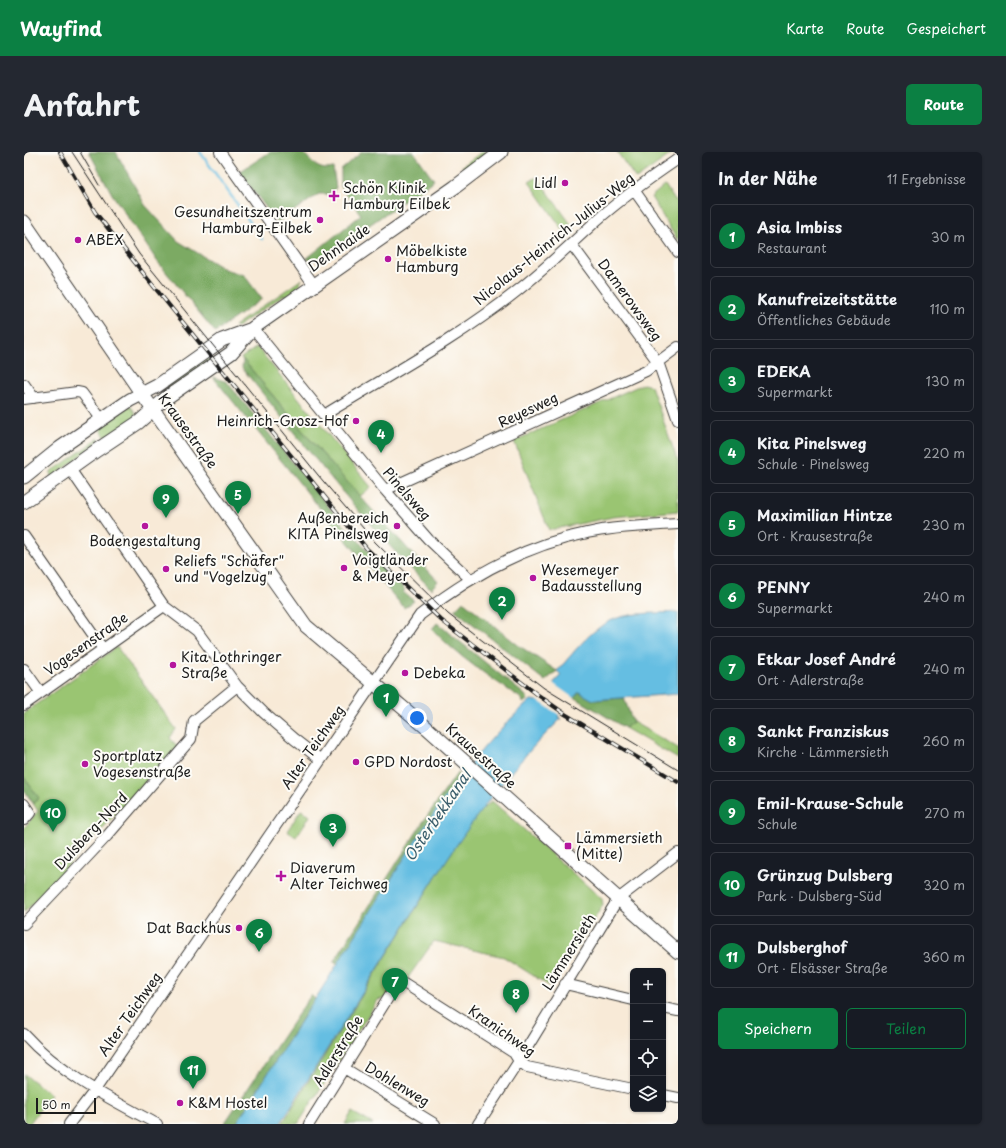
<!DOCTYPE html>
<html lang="de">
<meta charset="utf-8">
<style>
:root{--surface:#171b24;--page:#242831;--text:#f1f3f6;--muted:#9ea1a6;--line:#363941;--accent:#0b8043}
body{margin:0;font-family:"Playpen Sans",sans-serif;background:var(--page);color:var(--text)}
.controls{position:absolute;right:12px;bottom:12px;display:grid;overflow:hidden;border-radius:6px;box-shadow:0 1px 3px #0004}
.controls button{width:36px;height:36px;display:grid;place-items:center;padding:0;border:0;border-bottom:1px solid var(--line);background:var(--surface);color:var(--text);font:20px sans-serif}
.scale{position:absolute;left:12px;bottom:10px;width:60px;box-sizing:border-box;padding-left:4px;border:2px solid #1c1c1c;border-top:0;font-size:11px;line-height:14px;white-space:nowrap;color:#1c1c1c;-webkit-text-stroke:3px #fdfcf7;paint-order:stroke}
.you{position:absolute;left:393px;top:566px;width:14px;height:14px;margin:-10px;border:3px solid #fff;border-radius:50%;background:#1a73e8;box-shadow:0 0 0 6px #1a73e833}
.badge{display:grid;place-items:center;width:26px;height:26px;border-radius:50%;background:var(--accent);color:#fff;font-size:13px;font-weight:700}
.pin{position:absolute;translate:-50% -33px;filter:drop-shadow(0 1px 2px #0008)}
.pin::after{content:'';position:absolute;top:21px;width:14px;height:12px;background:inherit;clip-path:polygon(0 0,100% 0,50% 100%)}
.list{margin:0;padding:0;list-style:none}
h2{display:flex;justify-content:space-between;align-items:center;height:52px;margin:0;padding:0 16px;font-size:17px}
h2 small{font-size:13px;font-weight:400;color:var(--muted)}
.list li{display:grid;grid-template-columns:26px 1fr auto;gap:12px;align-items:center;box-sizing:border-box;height:64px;margin:0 8px 8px;padding:0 8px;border:1px solid var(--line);border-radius:6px}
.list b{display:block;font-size:15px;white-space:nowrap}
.list p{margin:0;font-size:13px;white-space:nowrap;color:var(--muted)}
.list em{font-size:13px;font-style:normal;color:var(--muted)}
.actions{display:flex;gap:8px;padding:12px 16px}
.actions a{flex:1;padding:9px 0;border:1px solid var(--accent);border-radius:6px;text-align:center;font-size:14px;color:var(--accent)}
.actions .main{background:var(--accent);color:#fff}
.icon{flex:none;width:22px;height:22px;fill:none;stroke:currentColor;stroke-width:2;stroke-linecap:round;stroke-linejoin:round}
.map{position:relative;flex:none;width:654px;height:972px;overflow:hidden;border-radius:6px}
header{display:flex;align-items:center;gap:24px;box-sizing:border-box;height:56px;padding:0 20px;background:var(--accent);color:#fff}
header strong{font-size:19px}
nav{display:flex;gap:22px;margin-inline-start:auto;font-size:14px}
.intro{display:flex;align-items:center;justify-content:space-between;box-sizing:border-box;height:96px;padding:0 24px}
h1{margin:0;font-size:28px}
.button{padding:10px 18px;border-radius:6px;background:var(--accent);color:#fff;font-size:14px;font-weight:700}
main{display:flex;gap:24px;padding:0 24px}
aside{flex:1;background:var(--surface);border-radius:6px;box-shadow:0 1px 3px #0004}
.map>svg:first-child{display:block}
.green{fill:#9ac572;stroke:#5b7047}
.forest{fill:#7baa64;stroke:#4c6340}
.water{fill:#65bee2;stroke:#406d7f}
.pier{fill:#f8ead7}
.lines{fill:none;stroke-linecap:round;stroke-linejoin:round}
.stream{stroke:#65bee2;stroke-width:2.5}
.minor-casing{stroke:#3d3b38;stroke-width:12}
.major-casing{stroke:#3d3b38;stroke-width:15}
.minor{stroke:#fff;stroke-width:10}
.major{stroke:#fff;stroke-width:13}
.tram{stroke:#1c1c1c;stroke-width:1}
.rail-casing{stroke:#1c1c1c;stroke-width:4}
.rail{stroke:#fdfcf7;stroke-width:2.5;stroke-dasharray:8;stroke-linecap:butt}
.poi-dot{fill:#b5179e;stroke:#fdfcf7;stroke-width:1.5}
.labels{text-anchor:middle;stroke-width:4;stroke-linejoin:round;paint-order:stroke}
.poi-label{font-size:14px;fill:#1c1c1c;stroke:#fdfcf7;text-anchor:start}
.street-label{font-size:14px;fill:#1c1c1c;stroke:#fdfcf7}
.water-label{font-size:15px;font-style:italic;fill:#395d6b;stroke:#fdfcf7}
</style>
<header>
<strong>Wayfind</strong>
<nav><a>Karte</a><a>Route</a><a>Gespeichert</a></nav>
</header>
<div class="intro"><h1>Anfahrt</h1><a class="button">Route</a></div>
<main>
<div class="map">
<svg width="654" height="972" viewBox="0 0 654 972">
<rect width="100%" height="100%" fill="#fdfcf7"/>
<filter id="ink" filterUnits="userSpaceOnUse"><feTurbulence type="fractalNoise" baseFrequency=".025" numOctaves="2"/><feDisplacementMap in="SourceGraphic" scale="8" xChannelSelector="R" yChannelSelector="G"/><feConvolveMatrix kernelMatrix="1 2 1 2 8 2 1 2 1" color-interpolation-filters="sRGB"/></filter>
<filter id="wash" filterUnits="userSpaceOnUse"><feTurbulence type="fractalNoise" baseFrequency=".012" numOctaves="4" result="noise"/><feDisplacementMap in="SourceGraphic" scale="16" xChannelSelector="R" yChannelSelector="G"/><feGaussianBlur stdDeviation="0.9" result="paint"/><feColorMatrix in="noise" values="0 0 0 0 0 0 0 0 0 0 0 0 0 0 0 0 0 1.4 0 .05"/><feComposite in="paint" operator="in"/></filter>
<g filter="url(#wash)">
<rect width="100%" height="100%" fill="#f8ead7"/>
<path class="green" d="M458,0h6l-12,8 1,3 -11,8 -4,-5z
M593,0h57l-38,27z
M513,25l38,53 -7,7 -39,-55z
M641,33l11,17h2v39l-27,-44z
M278,127l-4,9 -12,8 -2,-1 -47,32 -3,-1z
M233,195l114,140 -12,10 -118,-139z
M183,205l4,5 -44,31 -4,-6z
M619,232l8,2 27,76v49l-65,6 -64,13 -35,-89z
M106,253l8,12 -33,20 -6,-10z
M75,286l1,2 -49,39v-7z
M93,495l59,82 -6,9 8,9 -154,166v-85l14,-17 -14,-21v-77z
M609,570l45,26v11l-53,-31z
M468,649l110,98 1,6 -52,82 -47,-30 -70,-16 -39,55 -17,4 -80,124h-16l161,-259 36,-53z
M277,658l9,6 -14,21 -9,-6z
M0,922l27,21 -22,29h-5z
M328,960l21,12h-28z"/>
<path class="forest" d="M65,0h27l29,53 33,36 46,28 20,6 18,24 -47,33 -58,-71 -45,-67z
M246,0h33c9,10 15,20 30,16l3,20 -8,6h-9l-42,28 -38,-50z
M338,0h52l20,28 -115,80 -13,-1 55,-44 -20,-28v-18z
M219,207c62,77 127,150 195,222l-7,8c-69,-68 -128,-146 -189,-221z
M189,225l14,5 115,141 63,67 -2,2 11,9 -10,7 -59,-69z
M439,449l55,44 39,26 -12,10 -90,-71z
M413,471l87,71 4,5 -5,4 -1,-4c-31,-21 -64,-42 -90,-70z
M555,539l14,9 31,-2 9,24 -8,6 -51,-31z
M434,620l2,5 -43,61 -79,126 -4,-3 89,-139z
M0,625l15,21 -5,6 -10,-14z
M287,843l4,4 -79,125h-12z"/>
<path class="water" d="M654,460v82l-85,6 -14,-8 -21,24 3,3c-65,61 -113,137 -160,213 -40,64 -81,128 -121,192h-44c45,-71 90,-142 135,-213 47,-74 93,-153 160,-211l6,1 24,-26 -4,-4c16,-17 30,-38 51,-49 20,-11 48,-8 70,-10z"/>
<path class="pier" d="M527,530l24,17 -14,17 -26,-17z"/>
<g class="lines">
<path class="stream" d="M176,0l62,87"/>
</g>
</g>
<g filter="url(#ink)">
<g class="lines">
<defs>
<path id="minor" d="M196,0l94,133
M610,38l44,62
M548,93l86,117 20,58
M229,176l132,162 43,49 42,40
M0,232l10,14
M0,247l53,-7 5,1 20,27
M300,263c65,-40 133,-76 193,-124 28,-22 53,-46 79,-70 26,-23 54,-43 82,-62
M46,317l94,137 33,25 40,55 27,27 30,26 27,21
M361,338l261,-119 32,-24
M0,384l79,113
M0,517l17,24
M0,553l140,-99
M0,652l6,9 -6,7
M0,772l83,-88 84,-97 3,-18 43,-35
M541,832l68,16
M639,856l15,3
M0,882c36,40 86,65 133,90
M320,916l91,56
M639,943l15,3
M45,972l26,-34 325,-475c50,-39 105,-70 167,-82 30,-7 61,-7 91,-9
M285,972l87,-139 8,-2 110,70 5,8 8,6 106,22
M454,972l41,-63 99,-162 60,-46"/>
<path id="major" d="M0,70l118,172 164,232 121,102 251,224
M0,325l36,-29 70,-48 27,-14 65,-46 30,-11
M0,350l73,-52 42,-28 27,-24 65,-45 22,-25 202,-141 46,-35"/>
</defs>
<use href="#minor" class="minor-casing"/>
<use href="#major" class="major-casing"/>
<use href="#minor" class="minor"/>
<use href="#major" class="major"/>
<path class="tram" d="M48,0l67,102 179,221 57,67 73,72 96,74 134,82
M56,0l19,33"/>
<defs>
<path id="rail" d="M36,0l35,60 56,71 216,266 74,71 97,75 27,19 113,68"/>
</defs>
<use href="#rail" class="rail-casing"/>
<use href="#rail" class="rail"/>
</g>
</g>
<g class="poi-dot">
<circle cx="541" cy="31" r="4"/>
<path d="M308 38h4v4h4v4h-4v4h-4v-4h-4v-4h4z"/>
<circle cx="296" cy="68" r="4"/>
<circle cx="54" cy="88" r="4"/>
<circle cx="364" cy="107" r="4"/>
<circle cx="332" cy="269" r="4"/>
<circle cx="121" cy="374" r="4"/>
<circle cx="373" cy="374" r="4"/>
<circle cx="320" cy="416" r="4"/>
<circle cx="142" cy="417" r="4"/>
<circle cx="509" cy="426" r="4"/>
<circle cx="149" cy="513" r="4"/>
<circle cx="381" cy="521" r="4"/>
<circle cx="332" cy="610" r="4"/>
<circle cx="61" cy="612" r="4"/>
<rect x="540" y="690" width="8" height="8" rx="2"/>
<path d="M255 718h4v4h4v4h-4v4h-4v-4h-4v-4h4z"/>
<circle cx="215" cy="776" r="4"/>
<circle cx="156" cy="951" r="4"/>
</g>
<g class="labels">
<g class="poi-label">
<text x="533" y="36" text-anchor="end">Lidl</text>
<text x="319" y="41">Schön Klinik<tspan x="319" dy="16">Hamburg Eilbek</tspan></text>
<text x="288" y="65" text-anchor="end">Gesundheitszentrum<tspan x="288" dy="16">Hamburg-Eilbek</tspan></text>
<text x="62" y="93">ABEX</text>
<text x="372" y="104">Möbelkiste<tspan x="372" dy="16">Hamburg</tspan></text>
<text x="324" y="274" text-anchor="end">Heinrich-Grosz-Hof</text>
<text x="365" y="371" text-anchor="end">Außenbereich<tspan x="365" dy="16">KITA Pinelsweg</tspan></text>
<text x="121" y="394" text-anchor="middle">Bodengestaltung</text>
<text x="328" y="413">Voigtländer<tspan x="328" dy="16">&amp; Meyer</tspan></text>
<text x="150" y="414">Reliefs "Schäfer"<tspan x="150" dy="16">und "Vogelzug"</tspan></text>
<text x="517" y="423">Wesemeyer<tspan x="517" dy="16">Badausstellung</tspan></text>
<text x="157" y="510">Kita Lothringer<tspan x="157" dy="16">Straße</tspan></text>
<text x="389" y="526">Debeka</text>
<text x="69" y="609">Sportplatz<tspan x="69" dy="16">Vogesenstraße</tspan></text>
<text x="340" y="615">GPD Nordost</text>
<text x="552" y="691">Lämmersieth<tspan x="552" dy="16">(Mitte)</tspan></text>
<text x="266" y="721">Diaverum<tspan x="266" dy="16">Alter Teichweg</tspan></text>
<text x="207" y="781" text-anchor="end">Dat Backhus</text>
<text x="164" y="956">K&amp;M Hostel</text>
</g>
<g class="street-label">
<text transform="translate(530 87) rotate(-39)" y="5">Nicolaus-Heinrich-Julius-Weg</text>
<text transform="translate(315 96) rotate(-35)" y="5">Dehnhaide</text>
<text transform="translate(606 148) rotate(54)" y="5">Damerowsweg</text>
<text transform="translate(504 258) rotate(-25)" y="5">Reyesweg</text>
<text transform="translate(164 279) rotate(54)" y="5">Krausestraße</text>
<text transform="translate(383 342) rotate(49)" y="5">Pinelsweg</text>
<text transform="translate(62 492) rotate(-35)" y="5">Vogesenstraße</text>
<text transform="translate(289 595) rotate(-55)" y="5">Alter Teichweg</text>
<text transform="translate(457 604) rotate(42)" y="5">Krausestraße</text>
<text transform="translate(67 679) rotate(-47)" y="5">Dulsberg-Nord</text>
<text transform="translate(545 800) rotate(-58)" y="5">Lämmersieth</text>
<text transform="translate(106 862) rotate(-55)" y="5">Alter Teichweg</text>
<text transform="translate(478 879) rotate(35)" y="5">Kranichweg</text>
<text transform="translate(314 899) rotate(-58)" y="5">Adlerstraße</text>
<text transform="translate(373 932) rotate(31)" y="5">Dohlenweg</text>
</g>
<g class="water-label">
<text transform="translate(414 664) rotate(-56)" y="5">Osterbekkanal</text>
</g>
</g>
</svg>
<div class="controls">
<button>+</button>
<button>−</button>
<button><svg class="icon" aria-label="locate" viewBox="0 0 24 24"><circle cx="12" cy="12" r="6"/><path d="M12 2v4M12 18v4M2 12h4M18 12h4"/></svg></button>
<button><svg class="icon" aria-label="layers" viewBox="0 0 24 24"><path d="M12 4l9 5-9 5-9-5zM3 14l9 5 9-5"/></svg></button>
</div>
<div class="scale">50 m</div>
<div class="you"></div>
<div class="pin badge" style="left:362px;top:565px">1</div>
<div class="pin badge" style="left:478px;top:468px">2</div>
<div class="pin badge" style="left:309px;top:695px">3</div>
<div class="pin badge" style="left:357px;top:301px">4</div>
<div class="pin badge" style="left:214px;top:362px">5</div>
<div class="pin badge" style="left:235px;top:800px">6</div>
<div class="pin badge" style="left:371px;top:849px">7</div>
<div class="pin badge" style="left:492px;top:861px">8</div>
<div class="pin badge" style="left:142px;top:366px">9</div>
<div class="pin badge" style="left:29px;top:680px">10</div>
<div class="pin badge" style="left:169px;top:937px">11</div>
</div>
<aside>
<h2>In der Nähe<small>11 Ergebnisse</small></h2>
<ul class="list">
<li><span class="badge">1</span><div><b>Asia Imbiss</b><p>Restaurant</p></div><em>30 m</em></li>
<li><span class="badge">2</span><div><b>Kanufreizeitstätte</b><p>Öffentliches Gebäude</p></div><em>110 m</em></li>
<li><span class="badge">3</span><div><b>EDEKA</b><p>Supermarkt</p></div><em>130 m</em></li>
<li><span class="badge">4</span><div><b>Kita Pinelsweg</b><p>Schule · Pinelsweg</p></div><em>220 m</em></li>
<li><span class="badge">5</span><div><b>Maximilian Hintze</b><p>Ort · Krausestraße</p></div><em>230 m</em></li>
<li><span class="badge">6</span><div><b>PENNY</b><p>Supermarkt</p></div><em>240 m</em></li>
<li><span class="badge">7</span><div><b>Etkar Josef André</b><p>Ort · Adlerstraße</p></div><em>240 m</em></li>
<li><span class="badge">8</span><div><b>Sankt Franziskus</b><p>Kirche · Lämmersieth</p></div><em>260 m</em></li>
<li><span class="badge">9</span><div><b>Emil-Krause-Schule</b><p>Schule</p></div><em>270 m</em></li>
<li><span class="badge">10</span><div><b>Grünzug Dulsberg</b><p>Park · Dulsberg-Süd</p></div><em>320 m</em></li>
<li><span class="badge">11</span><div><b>Dulsberghof</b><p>Ort · Elsässer Straße</p></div><em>360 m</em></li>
</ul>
<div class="actions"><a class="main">Speichern</a><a>Teilen</a></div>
</aside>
</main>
